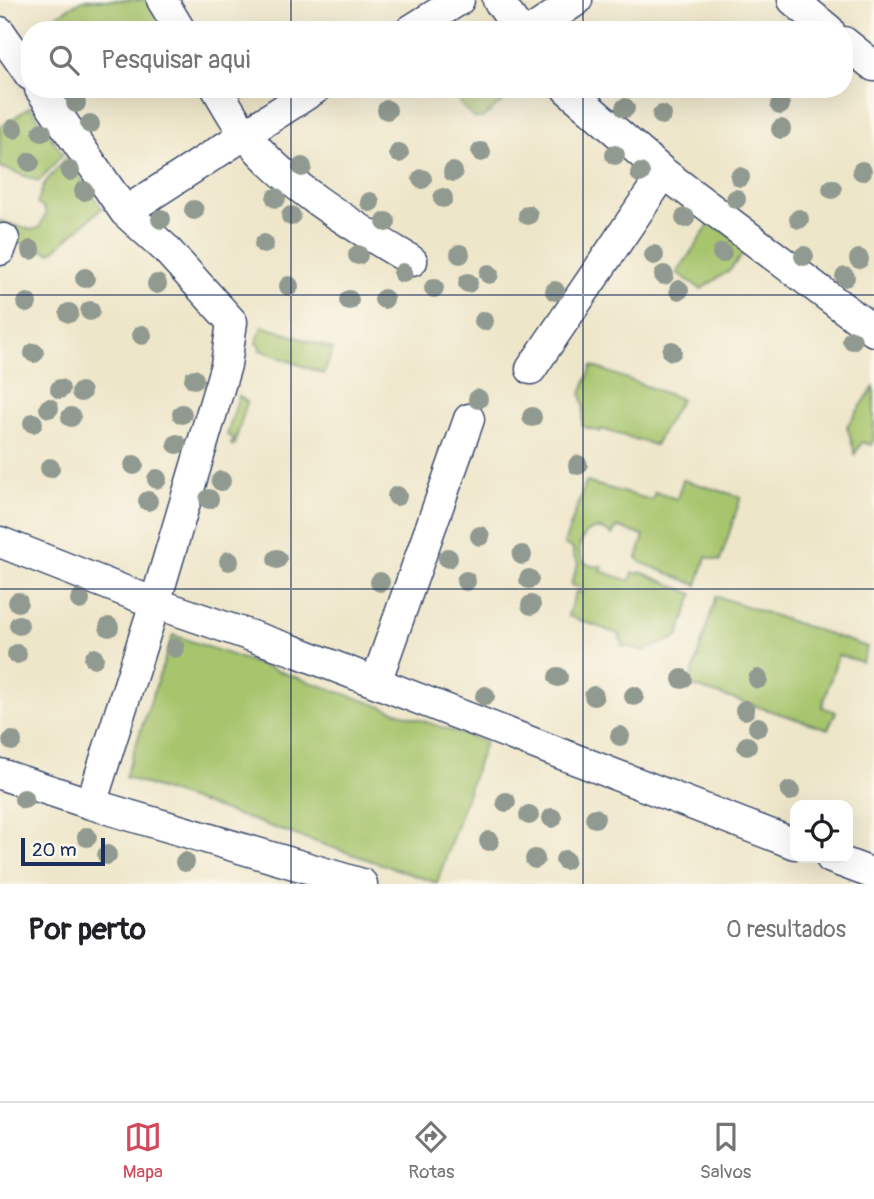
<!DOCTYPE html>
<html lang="pt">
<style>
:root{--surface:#fff;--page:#f6f6f6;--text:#202124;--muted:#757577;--line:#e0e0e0;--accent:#d1495b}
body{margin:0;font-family:Pangolin,sans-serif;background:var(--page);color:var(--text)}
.controls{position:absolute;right:21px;bottom:21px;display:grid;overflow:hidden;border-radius:14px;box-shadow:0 7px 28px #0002}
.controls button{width:63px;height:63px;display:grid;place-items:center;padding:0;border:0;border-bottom:2px solid var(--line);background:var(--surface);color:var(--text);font:35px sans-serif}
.scale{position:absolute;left:21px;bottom:18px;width:84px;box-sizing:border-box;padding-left:7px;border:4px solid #1b2f5e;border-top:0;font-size:19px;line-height:24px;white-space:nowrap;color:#1b2f5e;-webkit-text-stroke:5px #fbf7ec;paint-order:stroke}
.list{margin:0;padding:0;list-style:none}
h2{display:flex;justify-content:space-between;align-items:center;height:91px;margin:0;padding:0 28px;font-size:30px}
h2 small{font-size:23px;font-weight:400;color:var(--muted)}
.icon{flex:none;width:38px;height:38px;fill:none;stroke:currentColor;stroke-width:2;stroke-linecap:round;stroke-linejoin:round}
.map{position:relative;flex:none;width:874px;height:884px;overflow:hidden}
.search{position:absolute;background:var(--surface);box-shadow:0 7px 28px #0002;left:21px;right:21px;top:21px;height:77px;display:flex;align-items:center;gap:18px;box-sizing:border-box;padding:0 24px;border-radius:28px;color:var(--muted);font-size:26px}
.sheet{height:217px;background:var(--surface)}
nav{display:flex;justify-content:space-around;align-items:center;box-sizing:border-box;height:98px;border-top:2px solid var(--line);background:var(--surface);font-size:19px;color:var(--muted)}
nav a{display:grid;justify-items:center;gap:4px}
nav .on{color:var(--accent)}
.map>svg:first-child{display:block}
.green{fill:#a7c56d;stroke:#617a66;stroke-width:2}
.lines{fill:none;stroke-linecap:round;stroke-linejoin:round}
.minor-casing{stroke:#3b4a6e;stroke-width:33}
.minor{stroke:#fff;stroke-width:30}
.tree{fill:#919a90}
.grid{fill:none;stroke:#1b2f5e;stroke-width:2;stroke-opacity:0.55}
</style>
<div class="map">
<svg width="874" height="884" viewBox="0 0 874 884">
<rect width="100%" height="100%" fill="#fbf7ec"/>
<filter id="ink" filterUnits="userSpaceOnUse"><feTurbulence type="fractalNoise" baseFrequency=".0143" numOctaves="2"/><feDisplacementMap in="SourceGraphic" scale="14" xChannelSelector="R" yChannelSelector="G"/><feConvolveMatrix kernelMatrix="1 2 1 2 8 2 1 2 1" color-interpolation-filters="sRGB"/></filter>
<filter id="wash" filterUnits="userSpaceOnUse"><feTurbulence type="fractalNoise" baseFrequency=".00686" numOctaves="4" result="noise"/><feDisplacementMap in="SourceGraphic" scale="28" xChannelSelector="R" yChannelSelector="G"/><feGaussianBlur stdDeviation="1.57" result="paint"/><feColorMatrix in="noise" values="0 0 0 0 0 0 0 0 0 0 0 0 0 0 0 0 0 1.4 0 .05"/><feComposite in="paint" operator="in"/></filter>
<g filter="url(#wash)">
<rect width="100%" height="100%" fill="#eee6c9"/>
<path class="green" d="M82,0h68l12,23 -10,7h-119z
M466,89h53l-37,29h-8l-14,-14 1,-10z
M30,107l33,47 -24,27 -39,-14v-40z
M66,158l36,50 -51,45 -51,-17v-15l31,9 8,-2 7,-14 -2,-6 -7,-4 7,-20z
M711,222l36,27 -17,21 -29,19 -24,-16z
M262,326l71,23 -9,25 -64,-24 -1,-6h-3z
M592,366l89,33 -26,46 -54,-16 -1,3 -18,-6 2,-19 -3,-13z
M874,387v52l-3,6 -9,-3 -7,12 -8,-28z
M239,396l8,6 -13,44 -3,-1 3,-7 -7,-3z
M683,480l58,17 -21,64 -14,-4 -9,28 -57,-23 -3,-4 7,-22 -27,-9 -5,8c-31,-26 -50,37 -9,31l-2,5 29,10 3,-9 4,2 4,-2 52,22 -15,43 -35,14 -22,-6 2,-4 -4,-2 2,-4 -53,-19 8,-25 5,2 1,-5 -11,-3 7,-22 -5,-8v-6l-9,-5 22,-62 66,18 3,-8 22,7z
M716,596l151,51 -5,15 -24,-7 -16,52 14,5 -8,17 -139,-44z
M173,635l312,107 -48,141 -312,-106z"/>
</g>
<g filter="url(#ink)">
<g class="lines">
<defs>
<path id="minor" d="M162,0l18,30
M498,0l21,30
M793,0l36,30
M411,30l48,-30
M533,30l44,-30
M0,32l30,43
M844,42l30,24
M40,89l85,123 40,36 67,74 -6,43 -71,238 -64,201
M217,89c9,15 18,32 29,46 40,52 110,92 166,126
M567,89l97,84 210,158
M125,212l190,-123
M0,250l4,-11
M531,369l133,-196
M0,542l155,61 137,47 503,194
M376,682l93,-263
M0,774l91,30 271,80
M831,858l43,16"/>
</defs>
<use href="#minor" class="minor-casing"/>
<use href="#minor" class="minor"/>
</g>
<g class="tree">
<circle cx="76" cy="103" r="10"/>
<circle cx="780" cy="105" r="10"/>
<circle cx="625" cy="108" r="10"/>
<circle cx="387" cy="110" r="10"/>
<circle cx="662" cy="115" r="10"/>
<circle cx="90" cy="124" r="10"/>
<circle cx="14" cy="129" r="10"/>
<circle cx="781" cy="129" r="10"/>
<circle cx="42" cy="132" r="10"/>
<circle cx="481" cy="152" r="10"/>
<circle cx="399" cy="153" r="10"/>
<circle cx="615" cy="155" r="10"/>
<circle cx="30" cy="162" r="10"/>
<circle cx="302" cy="167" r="10"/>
<circle cx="70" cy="171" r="10"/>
<circle cx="862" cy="171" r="10"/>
<circle cx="453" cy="172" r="10"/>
<circle cx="640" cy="173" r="10"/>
<circle cx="740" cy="177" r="10"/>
<circle cx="422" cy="179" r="10"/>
<circle cx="832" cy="189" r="10"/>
<circle cx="84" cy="191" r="10"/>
<circle cx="276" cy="198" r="10"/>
<circle cx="443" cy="198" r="10"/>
<circle cx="736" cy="199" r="10"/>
<circle cx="370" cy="202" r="10"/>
<circle cx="194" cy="210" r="10"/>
<circle cx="528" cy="215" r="10"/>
<circle cx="291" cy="216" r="10"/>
<circle cx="685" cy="218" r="10"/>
<circle cx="161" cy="219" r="10"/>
<circle cx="799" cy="219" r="10"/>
<circle cx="386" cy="222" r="10"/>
<circle cx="264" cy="244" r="10"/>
<circle cx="31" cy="250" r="10"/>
<circle cx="722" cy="253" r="10"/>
<circle cx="460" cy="254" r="10"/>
<circle cx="358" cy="255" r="10"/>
<circle cx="654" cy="255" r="10"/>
<circle cx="804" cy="256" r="10"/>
<circle cx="859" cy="259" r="10"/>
<circle cx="403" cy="273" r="10"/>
<circle cx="489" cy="274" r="10"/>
<circle cx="664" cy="275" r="10"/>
<circle cx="845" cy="277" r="10"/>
<circle cx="85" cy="278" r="10"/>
<circle cx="468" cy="283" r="10"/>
<circle cx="157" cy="284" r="10"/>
<circle cx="289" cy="286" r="10"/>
<circle cx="434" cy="288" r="10"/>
<circle cx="679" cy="290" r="10"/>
<circle cx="555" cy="291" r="10"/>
<circle cx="384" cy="299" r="10"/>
<circle cx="349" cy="300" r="10"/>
<circle cx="27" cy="303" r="10"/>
<circle cx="90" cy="311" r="10"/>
<circle cx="69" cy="313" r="10"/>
<circle cx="484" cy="321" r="10"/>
<circle cx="142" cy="335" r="10"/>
<circle cx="852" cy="340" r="10"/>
<circle cx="672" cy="351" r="10"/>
<circle cx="34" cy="353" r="10"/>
<circle cx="194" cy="379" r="10"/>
<circle cx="60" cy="389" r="10"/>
<circle cx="81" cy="392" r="10"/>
<circle cx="478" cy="399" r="10"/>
<circle cx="49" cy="408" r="10"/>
<circle cx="182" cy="414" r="10"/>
<circle cx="71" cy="417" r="10"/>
<circle cx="532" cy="417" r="10"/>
<circle cx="33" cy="423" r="10"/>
<circle cx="177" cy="444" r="10"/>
<circle cx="134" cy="465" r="10"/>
<circle cx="578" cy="465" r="10"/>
<circle cx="50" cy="468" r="10"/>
<circle cx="157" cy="479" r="10"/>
<circle cx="221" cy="481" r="10"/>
<circle cx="397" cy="496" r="10"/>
<circle cx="209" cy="499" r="10"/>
<circle cx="148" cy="501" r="10"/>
<circle cx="480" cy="536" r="10"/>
<circle cx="522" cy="555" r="10"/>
<circle cx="448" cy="558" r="10"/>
<circle cx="277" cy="559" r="10"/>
<circle cx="229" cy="561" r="10"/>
<circle cx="529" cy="579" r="10"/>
<circle cx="466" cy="581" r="10"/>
<circle cx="380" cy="582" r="10"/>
<circle cx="80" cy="600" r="10"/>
<circle cx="18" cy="602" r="10"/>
<circle cx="531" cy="605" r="10"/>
<circle cx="19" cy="625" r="10"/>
<circle cx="109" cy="627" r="10"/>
<circle cx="175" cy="648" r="10"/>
<circle cx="17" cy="654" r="10"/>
<circle cx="94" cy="658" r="10"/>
<circle cx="558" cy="677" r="10"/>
<circle cx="682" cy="679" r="10"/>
<circle cx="758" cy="679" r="10"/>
<circle cx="485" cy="696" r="10"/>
<circle cx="594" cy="696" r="10"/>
<circle cx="634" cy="696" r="10"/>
<circle cx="745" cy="710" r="10"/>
<circle cx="758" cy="727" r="10"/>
<circle cx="620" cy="736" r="10"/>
<circle cx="12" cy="741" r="10"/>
<circle cx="747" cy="746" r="10"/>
<circle cx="790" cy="791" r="10"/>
<circle cx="24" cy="799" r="10"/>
<circle cx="506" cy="802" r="10"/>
<circle cx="529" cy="815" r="10"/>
<circle cx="552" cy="818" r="10"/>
<circle cx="595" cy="818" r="10"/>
<circle cx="87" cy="837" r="10"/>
<circle cx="489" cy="841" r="10"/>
<circle cx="107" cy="855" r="10"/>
<circle cx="535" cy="859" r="10"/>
<circle cx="565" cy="860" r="10"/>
<circle cx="185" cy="862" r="10"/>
</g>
</g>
<path class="grid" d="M291,0v30M583,0v30M291,89v795M583,89v795M0,295h874M0,589h874"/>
</svg>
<div class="controls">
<button><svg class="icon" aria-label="locate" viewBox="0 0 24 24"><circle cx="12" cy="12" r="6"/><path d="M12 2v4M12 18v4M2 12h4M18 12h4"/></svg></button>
</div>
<div class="scale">20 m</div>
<div class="search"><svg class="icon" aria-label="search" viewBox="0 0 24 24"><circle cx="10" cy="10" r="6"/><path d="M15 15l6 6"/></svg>Pesquisar aqui</div>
</div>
<section class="sheet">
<h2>Por perto<small>0 resultados</small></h2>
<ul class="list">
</ul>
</section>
<nav>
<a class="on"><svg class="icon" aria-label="map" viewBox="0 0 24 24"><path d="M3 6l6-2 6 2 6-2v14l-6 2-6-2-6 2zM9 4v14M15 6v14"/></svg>Mapa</a>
<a><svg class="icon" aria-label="directions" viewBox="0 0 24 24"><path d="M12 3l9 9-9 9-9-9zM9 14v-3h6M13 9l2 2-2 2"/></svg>Rotas</a>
<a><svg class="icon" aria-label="saved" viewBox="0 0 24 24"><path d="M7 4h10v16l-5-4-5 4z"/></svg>Salvos</a>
</nav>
